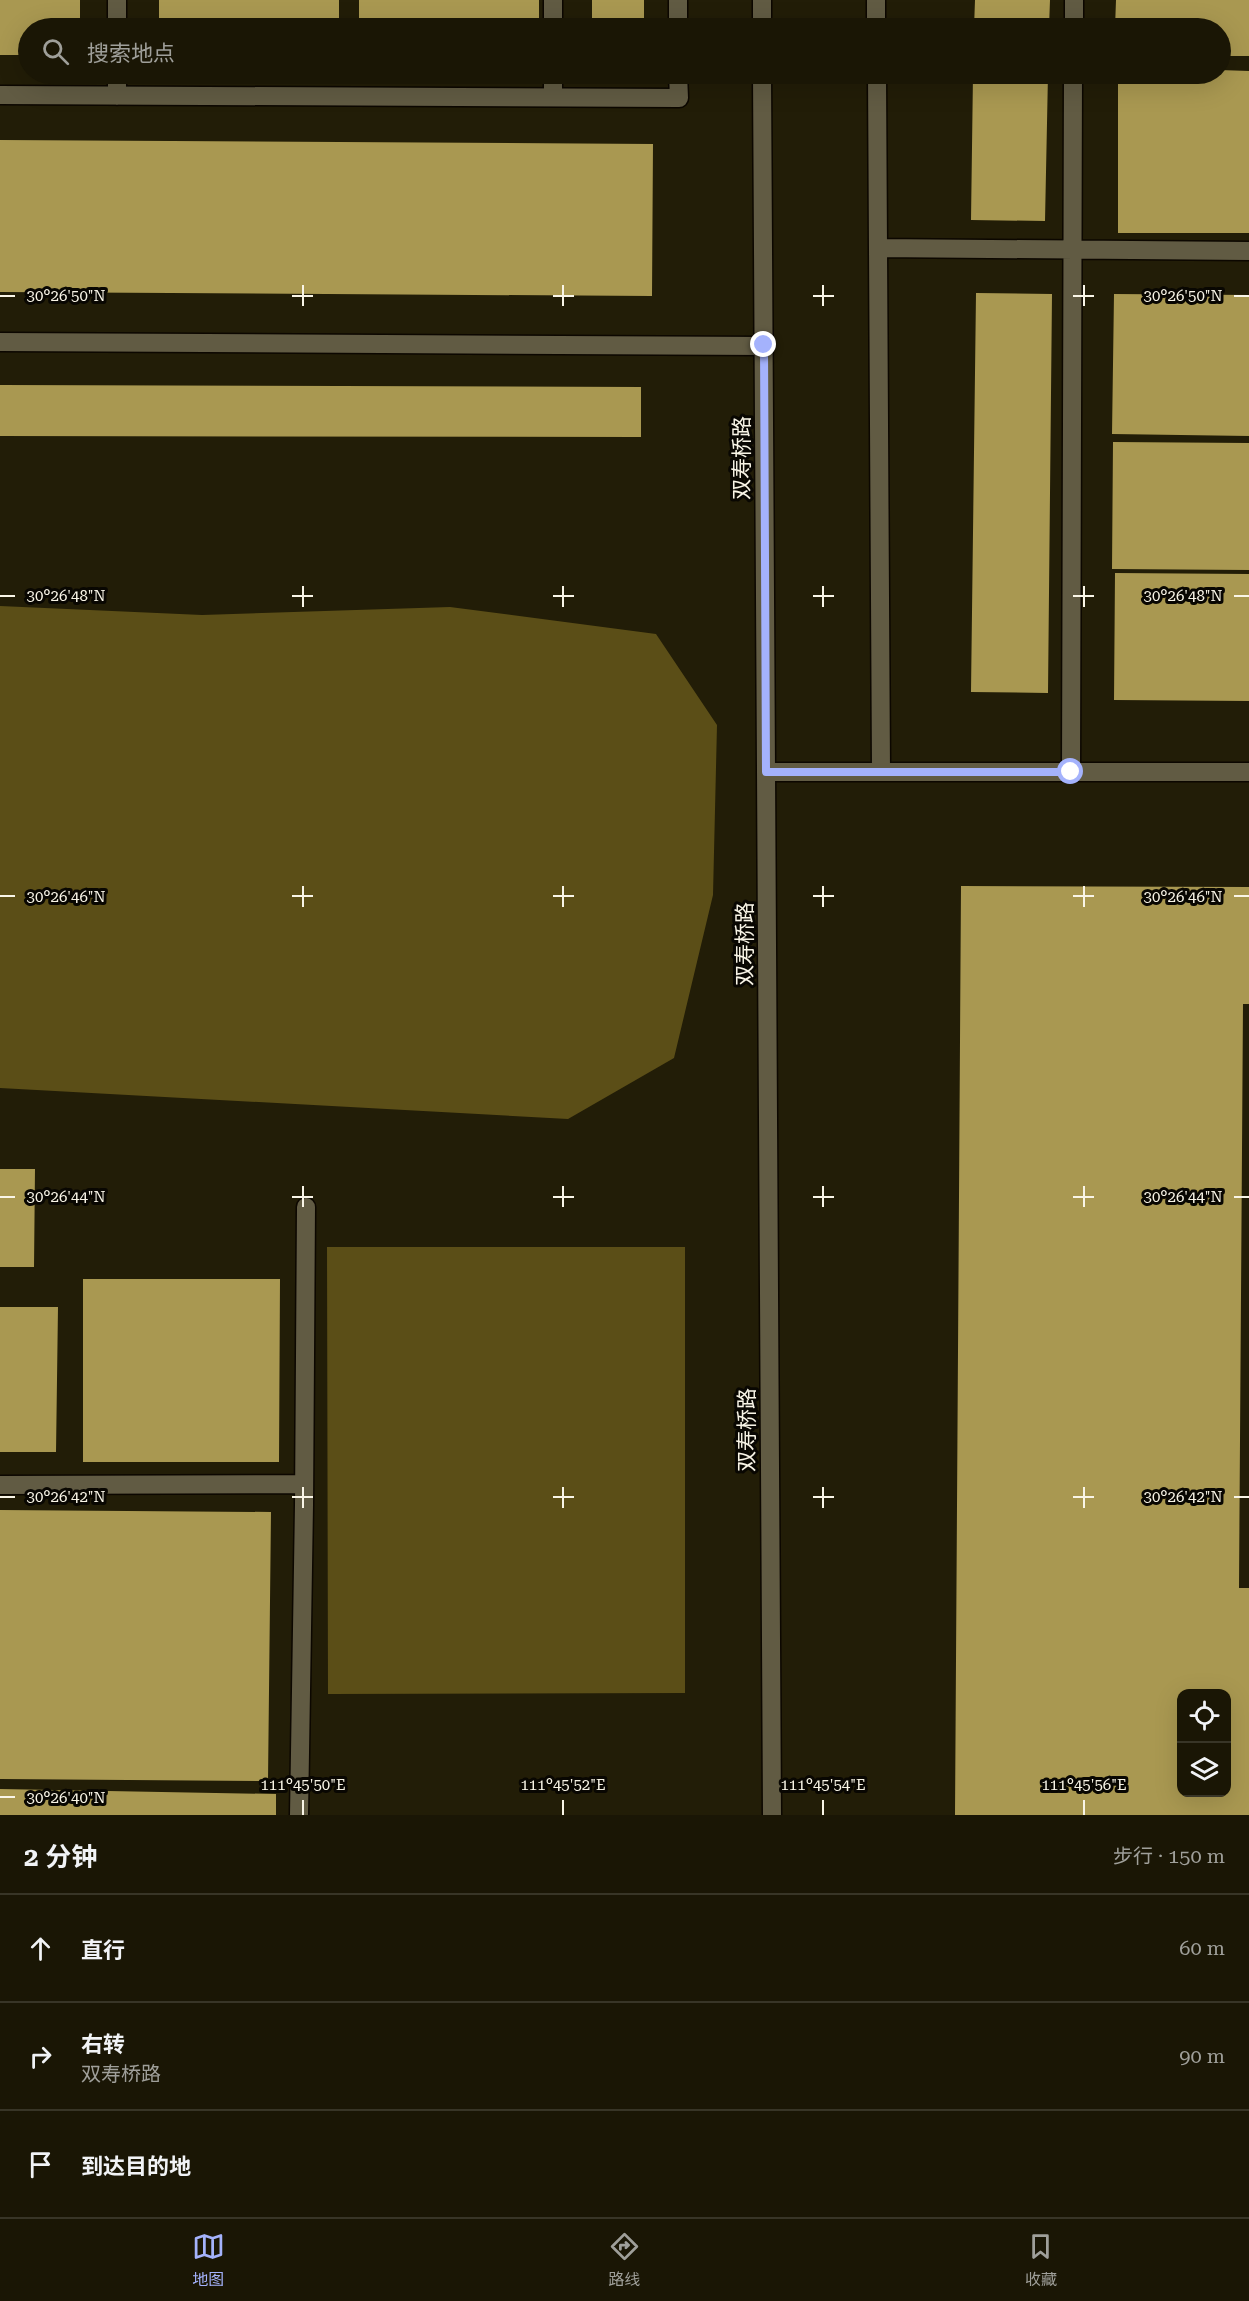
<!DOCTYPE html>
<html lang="zh">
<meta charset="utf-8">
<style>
:root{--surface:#1a1605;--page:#272313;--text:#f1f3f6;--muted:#9f9f9a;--line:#383527;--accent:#a4b2fc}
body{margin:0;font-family:"Roboto Serif","Noto Sans SC",serif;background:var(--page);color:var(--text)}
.controls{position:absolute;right:18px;bottom:18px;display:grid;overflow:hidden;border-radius:12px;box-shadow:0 6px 24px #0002}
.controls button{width:54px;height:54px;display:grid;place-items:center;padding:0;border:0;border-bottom:2px solid var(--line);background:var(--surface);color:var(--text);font:30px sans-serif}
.stop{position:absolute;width:18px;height:18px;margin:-14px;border:4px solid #a4b2fc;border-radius:50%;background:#fff}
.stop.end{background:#a4b2fc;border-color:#fff;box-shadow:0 2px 6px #0008}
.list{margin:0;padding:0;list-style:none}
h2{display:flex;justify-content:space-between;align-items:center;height:78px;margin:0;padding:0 24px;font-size:26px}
h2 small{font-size:20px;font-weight:400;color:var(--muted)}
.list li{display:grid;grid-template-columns:39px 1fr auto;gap:18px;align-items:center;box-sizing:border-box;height:108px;padding:0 24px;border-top:2px solid var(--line)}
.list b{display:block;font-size:22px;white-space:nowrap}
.list p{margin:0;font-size:20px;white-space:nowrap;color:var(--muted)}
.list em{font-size:20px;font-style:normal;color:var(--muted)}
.icon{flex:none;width:33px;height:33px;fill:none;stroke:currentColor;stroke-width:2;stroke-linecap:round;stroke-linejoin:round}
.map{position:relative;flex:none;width:1249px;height:1815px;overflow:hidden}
.search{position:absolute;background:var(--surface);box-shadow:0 6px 24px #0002;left:18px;right:18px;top:18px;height:66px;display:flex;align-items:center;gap:15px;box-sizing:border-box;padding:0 21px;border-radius:33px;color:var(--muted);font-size:22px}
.sheet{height:402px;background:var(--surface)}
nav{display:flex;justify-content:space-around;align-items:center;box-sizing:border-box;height:84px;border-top:2px solid var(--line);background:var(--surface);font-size:16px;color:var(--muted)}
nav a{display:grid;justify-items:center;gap:3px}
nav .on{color:var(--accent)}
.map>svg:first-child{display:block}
.forest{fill:#5b4e17}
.building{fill:#a99851;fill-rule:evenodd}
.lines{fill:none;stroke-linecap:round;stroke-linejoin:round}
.minor-casing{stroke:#0c0700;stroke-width:21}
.minor{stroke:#615b43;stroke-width:18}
.route{stroke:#a4b2fc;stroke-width:8}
.ticks{fill:none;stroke:#f9f5e7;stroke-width:2}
.labels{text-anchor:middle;stroke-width:6;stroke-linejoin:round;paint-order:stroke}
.street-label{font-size:21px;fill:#f9f5e7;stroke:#090702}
.ticks-label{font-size:15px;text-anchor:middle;fill:#f9f5e7;stroke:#090702;stroke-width:6;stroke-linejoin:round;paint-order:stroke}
</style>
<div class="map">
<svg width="1249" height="1815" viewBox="0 0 1249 1815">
<rect width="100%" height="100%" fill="#221d07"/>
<path class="forest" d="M0,606l202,9 248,-8 206,27 61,91 -4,170 -39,163 -106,61 -568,-31z
M327,1247h358v446l-357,1z"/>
<path class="building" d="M0,0h80v28h-52v27h-28z
M159,0h180v28h-180z
M359,0h180v28h-180z
M592,0h52v28h-52z
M975,0h75l-1,28h-75z
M1116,0h133v56h-29v-28h-105z
M1220,70l29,1v162h-131v-159h102z
M973,74h75l-3,147 -74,-1z
M0,140l653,4 -1,152 -652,-4z
M976,293l76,1 -4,399 -77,-1z
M1114,294l135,1v141l-137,-2z
M0,385l641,2v50l-641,-1z
M1113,442l136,1v127l-137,-1z
M1115,573l134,1v127l-135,-1z
M961,886l288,1v117h-6l-4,584h10v227h-294zM1182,1694h44v98h-44z
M0,1169h35l-1,98h-34z
M83,1279h197l-1,183h-196z
M0,1307h58l-2,145h-56z
M0,1510l271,2 -3,269 -268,-2z
M0,1789l276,5v21h-276z"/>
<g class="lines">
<defs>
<path id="minor" d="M117,0v28
M553,0v28
M678,0v28
M762,0v28
M876,0v28
M1074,28v-28
M117,74v22
M553,74v23
M762,74l10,1741
M877,74l4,698
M0,95l679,3 -1,-24
M878,248l371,3
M0,342l764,4
M766,772h483
M1071,772l2,-698
M0,1485l304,-1
M299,1815l5,-310 2,-298"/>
</defs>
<use href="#minor" class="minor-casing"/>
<use href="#minor" class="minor"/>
</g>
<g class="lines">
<path class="route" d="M764,345l2,427h305"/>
</g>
<path class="ticks" d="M303,285v21M563,285v21M823,285v21M1084,285v21M0,296h15M292,296h21M553,296h21M813,296h21M1073,296h21M1234,296h15M303,586v21M563,586v21M823,586v21M1084,586v21M0,596h15M292,596h21M553,596h21M813,596h21M1073,596h21M1234,596h15M303,886v21M563,886v21M823,886v21M1084,886v21M0,896h15M292,896h21M553,896h21M813,896h21M1073,896h21M1234,896h15M303,1186v21M563,1186v21M823,1186v21M1084,1186v21M0,1197h15M292,1197h21M553,1197h21M813,1197h21M1073,1197h21M1234,1197h15M303,1487v21M563,1487v21M823,1487v21M1084,1487v21M0,1497h15M292,1497h21M553,1497h21M813,1497h21M1073,1497h21M1234,1497h15M0,1797h15M303,1800v15M563,1800v15M823,1800v15M1084,1800v15"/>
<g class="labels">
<g class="street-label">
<text transform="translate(742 458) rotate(-90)" y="7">双寿桥路</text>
<text transform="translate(745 944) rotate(-90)" y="7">双寿桥路</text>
<text transform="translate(747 1430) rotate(-90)" y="7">双寿桥路</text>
</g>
</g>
<g class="ticks-label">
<text x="66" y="301">30°26'50"N</text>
<text x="1183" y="301">30°26'50"N</text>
<text x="66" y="601">30°26'48"N</text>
<text x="1183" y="601">30°26'48"N</text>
<text x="66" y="902">30°26'46"N</text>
<text x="1183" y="902">30°26'46"N</text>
<text x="66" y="1202">30°26'44"N</text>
<text x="1183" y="1202">30°26'44"N</text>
<text x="66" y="1502">30°26'42"N</text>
<text x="1183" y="1502">30°26'42"N</text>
<text x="303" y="1790">111°45'50"E</text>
<text x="563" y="1790">111°45'52"E</text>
<text x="823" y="1790">111°45'54"E</text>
<text x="1084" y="1790">111°45'56"E</text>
<text x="66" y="1803">30°26'40"N</text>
</g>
</svg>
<div class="controls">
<button><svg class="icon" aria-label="locate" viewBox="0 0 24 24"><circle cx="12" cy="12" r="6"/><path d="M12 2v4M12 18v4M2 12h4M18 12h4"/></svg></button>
<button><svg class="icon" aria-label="layers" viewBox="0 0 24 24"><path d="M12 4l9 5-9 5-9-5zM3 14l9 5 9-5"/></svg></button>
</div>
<div class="stop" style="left:1071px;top:772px"></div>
<div class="stop end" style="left:764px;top:345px"></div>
<div class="search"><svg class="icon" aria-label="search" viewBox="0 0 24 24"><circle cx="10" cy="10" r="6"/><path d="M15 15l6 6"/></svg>搜索地点</div>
</div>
<section class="sheet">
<h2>2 分钟<small>步行 · 150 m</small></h2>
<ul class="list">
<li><svg class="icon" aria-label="ahead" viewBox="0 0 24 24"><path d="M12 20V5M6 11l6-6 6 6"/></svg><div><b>直行</b></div><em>60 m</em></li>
<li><svg class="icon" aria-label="right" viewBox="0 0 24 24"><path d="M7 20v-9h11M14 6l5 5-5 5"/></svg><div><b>右转</b><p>双寿桥路</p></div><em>90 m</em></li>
<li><svg class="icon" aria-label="arrive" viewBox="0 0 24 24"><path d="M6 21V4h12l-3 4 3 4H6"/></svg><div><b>到达目的地</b></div></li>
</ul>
</section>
<nav>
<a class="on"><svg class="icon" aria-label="map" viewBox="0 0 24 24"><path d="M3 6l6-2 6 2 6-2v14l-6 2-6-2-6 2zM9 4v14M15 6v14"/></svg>地图</a>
<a><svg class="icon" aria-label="directions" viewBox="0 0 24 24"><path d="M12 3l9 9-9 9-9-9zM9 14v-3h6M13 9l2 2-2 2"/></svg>路线</a>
<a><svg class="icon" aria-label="saved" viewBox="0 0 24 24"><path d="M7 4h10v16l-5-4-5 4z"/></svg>收藏</a>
</nav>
